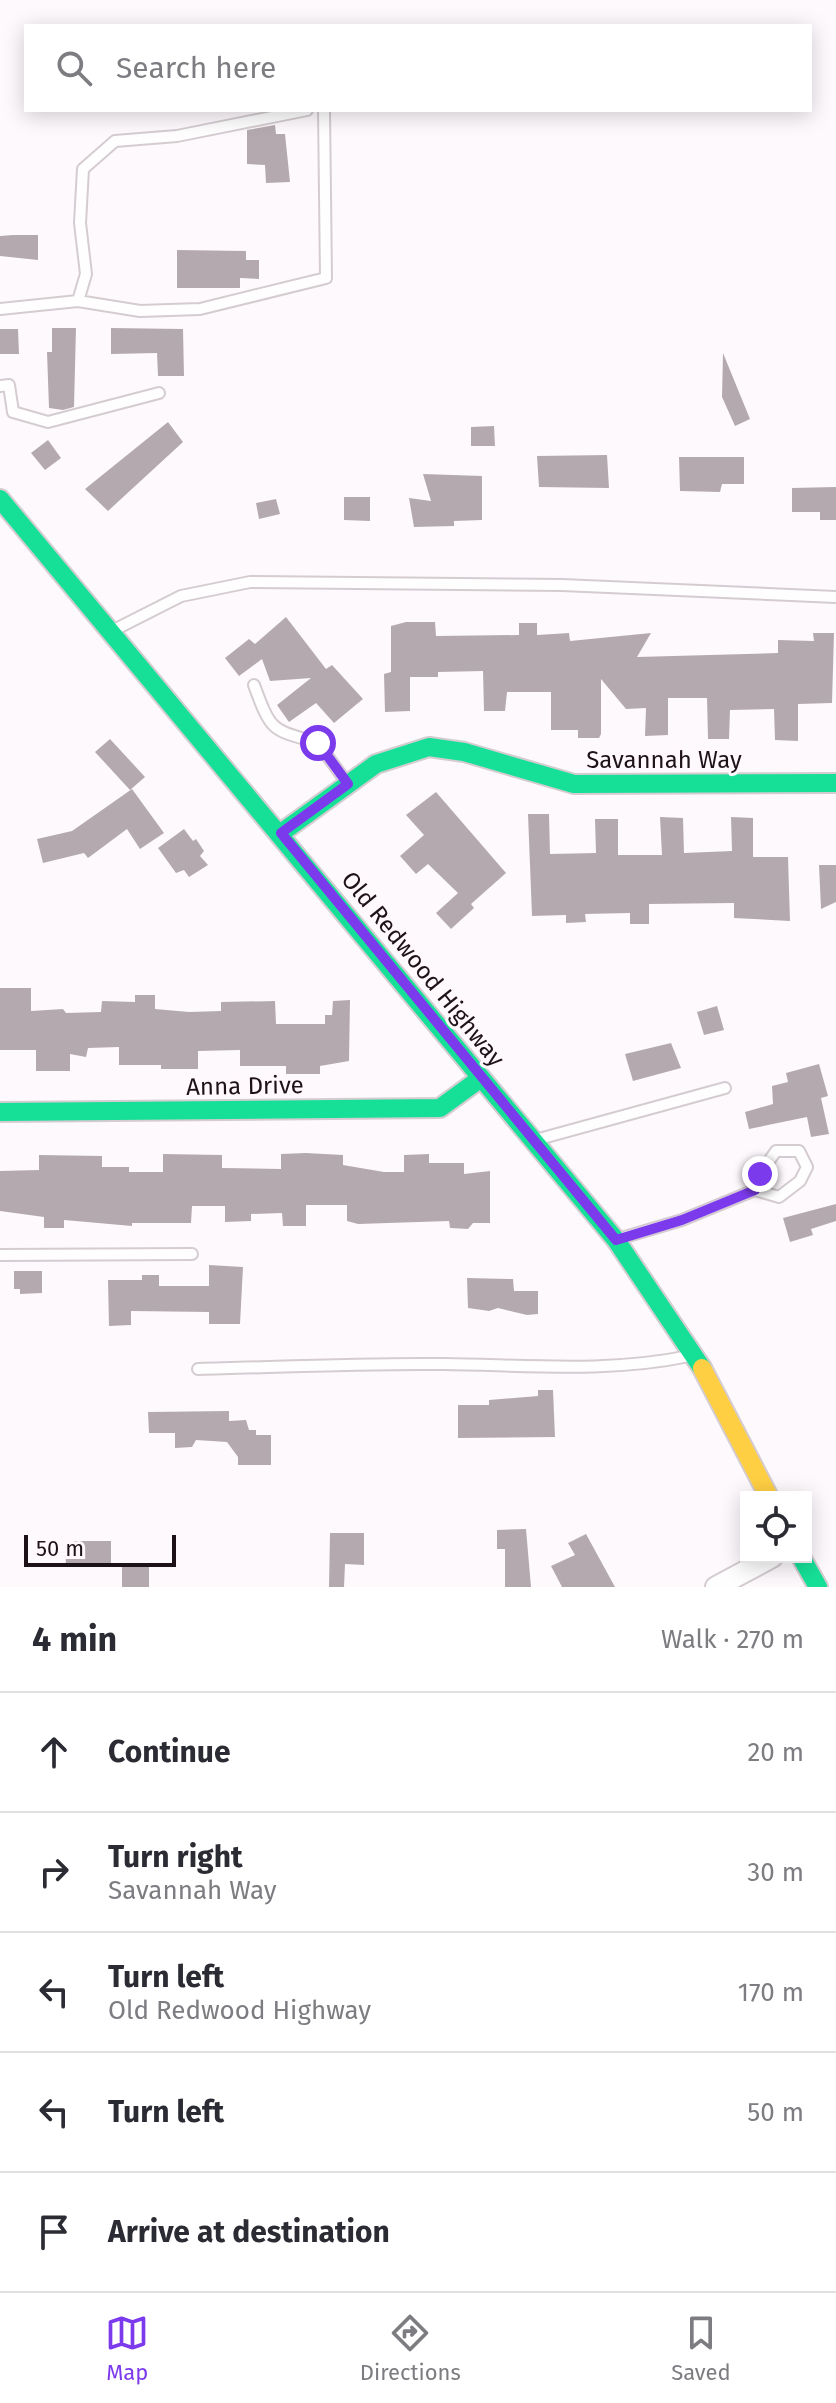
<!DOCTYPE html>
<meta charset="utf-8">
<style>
:root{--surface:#fff;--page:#f2f2f3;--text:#2b2b33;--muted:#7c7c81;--line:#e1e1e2;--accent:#7c3aed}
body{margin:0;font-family:"Fira Sans",sans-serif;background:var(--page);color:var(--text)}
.controls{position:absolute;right:24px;bottom:24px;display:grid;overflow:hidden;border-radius:0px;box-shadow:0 4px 20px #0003}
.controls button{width:72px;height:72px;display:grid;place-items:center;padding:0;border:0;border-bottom:2px solid var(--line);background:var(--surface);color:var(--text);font:40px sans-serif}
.scale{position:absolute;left:24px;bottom:20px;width:152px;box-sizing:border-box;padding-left:8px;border:4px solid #1d1218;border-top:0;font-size:22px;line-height:28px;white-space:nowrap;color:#1d1218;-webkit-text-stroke:6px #fff8fc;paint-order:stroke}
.stop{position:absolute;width:24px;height:24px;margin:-18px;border:6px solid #7c3aed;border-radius:50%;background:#fff}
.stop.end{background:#7c3aed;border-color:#fff;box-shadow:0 2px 8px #0008}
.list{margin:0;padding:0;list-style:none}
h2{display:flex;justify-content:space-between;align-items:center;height:104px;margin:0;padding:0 32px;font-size:34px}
h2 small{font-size:26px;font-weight:400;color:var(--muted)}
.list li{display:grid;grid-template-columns:52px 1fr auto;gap:24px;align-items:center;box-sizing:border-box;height:120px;padding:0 32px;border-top:2px solid var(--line)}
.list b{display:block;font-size:30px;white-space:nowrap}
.list p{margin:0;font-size:26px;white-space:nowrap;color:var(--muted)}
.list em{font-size:26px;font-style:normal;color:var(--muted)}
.icon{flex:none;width:44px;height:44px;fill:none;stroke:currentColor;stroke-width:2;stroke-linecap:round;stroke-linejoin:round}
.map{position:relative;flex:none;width:836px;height:1587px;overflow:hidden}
.search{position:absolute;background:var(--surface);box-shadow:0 4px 20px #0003;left:24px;right:24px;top:24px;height:88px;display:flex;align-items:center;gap:20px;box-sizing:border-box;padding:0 28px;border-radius:0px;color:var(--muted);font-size:30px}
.sheet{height:704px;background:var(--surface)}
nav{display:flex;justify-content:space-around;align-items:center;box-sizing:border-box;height:112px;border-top:2px solid var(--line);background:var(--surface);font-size:22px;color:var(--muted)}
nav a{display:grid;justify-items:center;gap:4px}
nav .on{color:var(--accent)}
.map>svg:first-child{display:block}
.building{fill:#b5a9b0}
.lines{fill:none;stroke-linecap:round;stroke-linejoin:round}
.lane-casing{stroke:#d4ccd1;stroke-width:14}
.street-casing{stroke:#d4ccd1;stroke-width:24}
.fast-casing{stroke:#d4ccd1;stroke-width:22}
.slow-casing{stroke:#d4ccd1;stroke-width:22}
.lane{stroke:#fffeff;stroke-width:10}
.street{stroke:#fffeff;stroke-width:20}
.fast{stroke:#16e098;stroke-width:18}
.slow{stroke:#ffcf43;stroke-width:18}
.route{stroke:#7c3aed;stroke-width:10}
.labels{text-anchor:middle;stroke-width:6;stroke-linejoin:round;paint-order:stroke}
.street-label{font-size:24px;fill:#1d1218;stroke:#fff8fc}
</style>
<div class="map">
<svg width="836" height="1587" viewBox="0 0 836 1587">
<rect width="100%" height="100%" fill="#fef9fc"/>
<path class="building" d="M275,125l1,9h9l5,48 -24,1 -1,-18 -18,-1v-34z
M13,235h25v25l-38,-4v-20z
M177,250l69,1v9h13v19l-19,-1v10h-63z
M52,328h24l-2,79 -11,3 -14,-2 -2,-56h5z
M111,328l72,1 1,47h-26l-1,-23 -46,1z
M0,329h18l1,25h-19z
M723,353l27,66 -15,7 -13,-29z
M168,422l15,20 -75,69 -23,-22z
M494,426l1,20h-24v-19z
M48,440l13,18 -16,12 -14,-17z
M607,455l2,33 -70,-1 -2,-31z
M679,457h65v27h-22l-2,8 -40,-1z
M423,474l59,2v44l-28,1v5l-40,1 -5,-29 22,3z
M836,487v33h-16v-8h-28v-24z
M344,497h26v24l-26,-1z
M276,499l4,15 -21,5 -3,-16z
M286,617l40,52 6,-4 31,34 -29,24 -18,-20 -27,19 -12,-17 34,-27 -41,3 -8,-22 -23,17 -14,-18 24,-19 6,5z
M406,622h29l1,14 83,-1v-12h18v12l32,-2 1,8 81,-8 -14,24 141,-4v-13l36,1 -1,-8h21l-2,70 -34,1v37l-23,-1 -1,-31 -44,1 -1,29h-21l-1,-41h-39v37l-23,1 1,-28 -20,1 -25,-30v55l-2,4h-21v-8h-27v-38h-44l-2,19h-21l-1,-40 -45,1v5h-28v34l-25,1 -1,-38 7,-2v-46z
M110,739l35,38 -15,13 -35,-38z
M132,789l32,44 -24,16 -13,-20 -39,29 -4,-5 -41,10 -6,-24 35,-8z
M436,792l70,81 -35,31 3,4 -23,21 -15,-16 22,-20 -30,-29 -12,10 -16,-18 24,-21 -18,-20z
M528,814h21l1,40 46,-1 -1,-34h23v36h44l-2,-38 23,1 1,35 48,-2 -1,-34 22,1v39h35l2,64 -56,-3v-15l-85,1v20h-19v-11l-45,1 1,8 -20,1v-8l-34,1z
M184,829l9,12 3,-2 8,12 -4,5 8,9 -19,12 -5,-7 -8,3 -18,-25z
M819,865h17v37l-15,7z
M0,988h31v23l32,-2 3,4 35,-1 1,-11 33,1v-7h20v14l34,3 32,-1v-9l54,-1 1,23h49v-9h7l1,-14 17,-1 -1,61 -29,5v8h-34v-8h-46v-16l-42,1v18h-37v-4h-42v-18l-31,1 -2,9 -16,-3v17h-34v-21h-36z
M717,1006l7,24 -20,5 -7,-23z
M671,1043l10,25 -48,13 -8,-27z
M819,1064l9,32 -7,2 8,36 -18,3 -4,-20 -58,12 -4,-17 28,-8 -1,-18 16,-4 -2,-9z
M306,1153l37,2v10l41,7h20v-17l25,-1v9h35v11l26,-3v52h-17l-5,6 -18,-1 -1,-7 -91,3 -11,-3v-16h-41v21h-23l-1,-13 -31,1v7l-26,1v-16h-33l-1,17h-59v3l-68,-6v8h-20v-11l-44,-6v-40l39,-1v-15l63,1v11h27v5h34v-18l59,1v13l59,1v-15z
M836,1204v17l-25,8 2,6 -23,7 -7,-24z
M209,1265l34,2 -3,57h-31v-12l-78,-1v14l-22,1 -1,-46h34v-5h17v11h50z
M14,1271h28v22l-22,1v-5h-6z
M467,1278l46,1 1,12h24v23l-11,1 -29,-7 -9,3 -21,-3z
M538,1390h15l2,47 -97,1v-33h31v-5l49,-4z
M229,1411v10l17,-1 3,10h7v5h15v30h-33v-8l-11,-15 -31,-2 -4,7 -17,1v-15h-26l-1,-21z
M526,1529l5,58h-26v-38h-8v-19z
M330,1533h34v32l-19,-1 -1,23h-15z
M586,1534l29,53h-53l-11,-21 24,-11 -7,-12z
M65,1541h46v25h-45z
M122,1565h27v22h-27z"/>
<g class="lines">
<defs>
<path id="lane" d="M78,301l8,-27 -6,-51 3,-54 32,-28 62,-5 130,-26
M0,309l78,-8 62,10 60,-2 126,-31 -2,-168
M0,386l9,-1 4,27 35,10 111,-29
M112,631l69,-35 69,-14 312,3 274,12
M254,685c18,49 18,44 64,58l29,40
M539,1139l186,-51
M618,1239l64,-19 73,-30 24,7 21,-16 7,-14 -8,-16h-23l-16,23 -5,16
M0,1255l192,-1
M198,1369c82,-2 165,-6 246,-5 82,1 165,9 245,-8"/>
<path id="street" d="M716,1587l56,-30"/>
<path id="fast" d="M0,499l616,741 86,128
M281,833l95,-69 53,-17 35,5 110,32 262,-1
M0,1112l440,-4 41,-30
M801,1557l17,30"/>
<path id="slow" d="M702,1368l67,129"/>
</defs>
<use href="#lane" class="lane-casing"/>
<use href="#street" class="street-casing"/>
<use href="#fast" class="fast-casing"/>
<use href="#slow" class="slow-casing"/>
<use href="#lane" class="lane"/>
<use href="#street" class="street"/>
<use href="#fast" class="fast"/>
<use href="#slow" class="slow"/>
</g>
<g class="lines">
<path class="route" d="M318,743l30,41 -67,49 335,407 66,-20 73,-30 5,-16"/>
</g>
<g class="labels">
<g class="street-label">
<text x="664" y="768">Savannah Way</text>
<text transform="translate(423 969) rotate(51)" y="8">Old Redwood Highway</text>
<text transform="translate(245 1086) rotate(-1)" y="8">Anna Drive</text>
</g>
</g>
</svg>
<div class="controls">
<button><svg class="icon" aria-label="locate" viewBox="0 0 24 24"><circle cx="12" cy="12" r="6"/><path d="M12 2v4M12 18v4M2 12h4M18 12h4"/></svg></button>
</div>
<div class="scale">50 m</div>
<div class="stop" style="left:318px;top:743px"></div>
<div class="stop end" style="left:760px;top:1174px"></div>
<div class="search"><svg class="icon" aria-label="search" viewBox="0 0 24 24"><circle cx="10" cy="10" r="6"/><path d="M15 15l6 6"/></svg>Search here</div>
</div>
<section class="sheet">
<h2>4 min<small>Walk · 270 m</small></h2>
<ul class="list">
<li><svg class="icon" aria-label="ahead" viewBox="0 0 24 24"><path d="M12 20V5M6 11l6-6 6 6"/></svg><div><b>Continue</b></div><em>20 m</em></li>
<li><svg class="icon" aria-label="right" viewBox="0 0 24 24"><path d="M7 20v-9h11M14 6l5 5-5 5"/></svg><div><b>Turn right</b><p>Savannah Way</p></div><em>30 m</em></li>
<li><svg class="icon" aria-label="left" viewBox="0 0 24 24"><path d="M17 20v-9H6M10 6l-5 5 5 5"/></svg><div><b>Turn left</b><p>Old Redwood Highway</p></div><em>170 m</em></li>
<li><svg class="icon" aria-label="left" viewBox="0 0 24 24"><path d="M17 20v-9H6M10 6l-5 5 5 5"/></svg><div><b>Turn left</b></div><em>50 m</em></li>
<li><svg class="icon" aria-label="arrive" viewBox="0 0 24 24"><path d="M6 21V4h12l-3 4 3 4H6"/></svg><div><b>Arrive at destination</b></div></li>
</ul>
</section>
<nav>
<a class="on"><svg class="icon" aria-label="map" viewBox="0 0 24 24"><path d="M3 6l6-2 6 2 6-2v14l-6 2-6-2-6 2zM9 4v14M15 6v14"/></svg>Map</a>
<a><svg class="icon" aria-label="directions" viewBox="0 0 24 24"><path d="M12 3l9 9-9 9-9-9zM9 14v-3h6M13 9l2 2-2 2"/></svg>Directions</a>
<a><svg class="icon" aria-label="saved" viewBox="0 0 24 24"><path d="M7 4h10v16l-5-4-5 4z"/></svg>Saved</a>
</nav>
